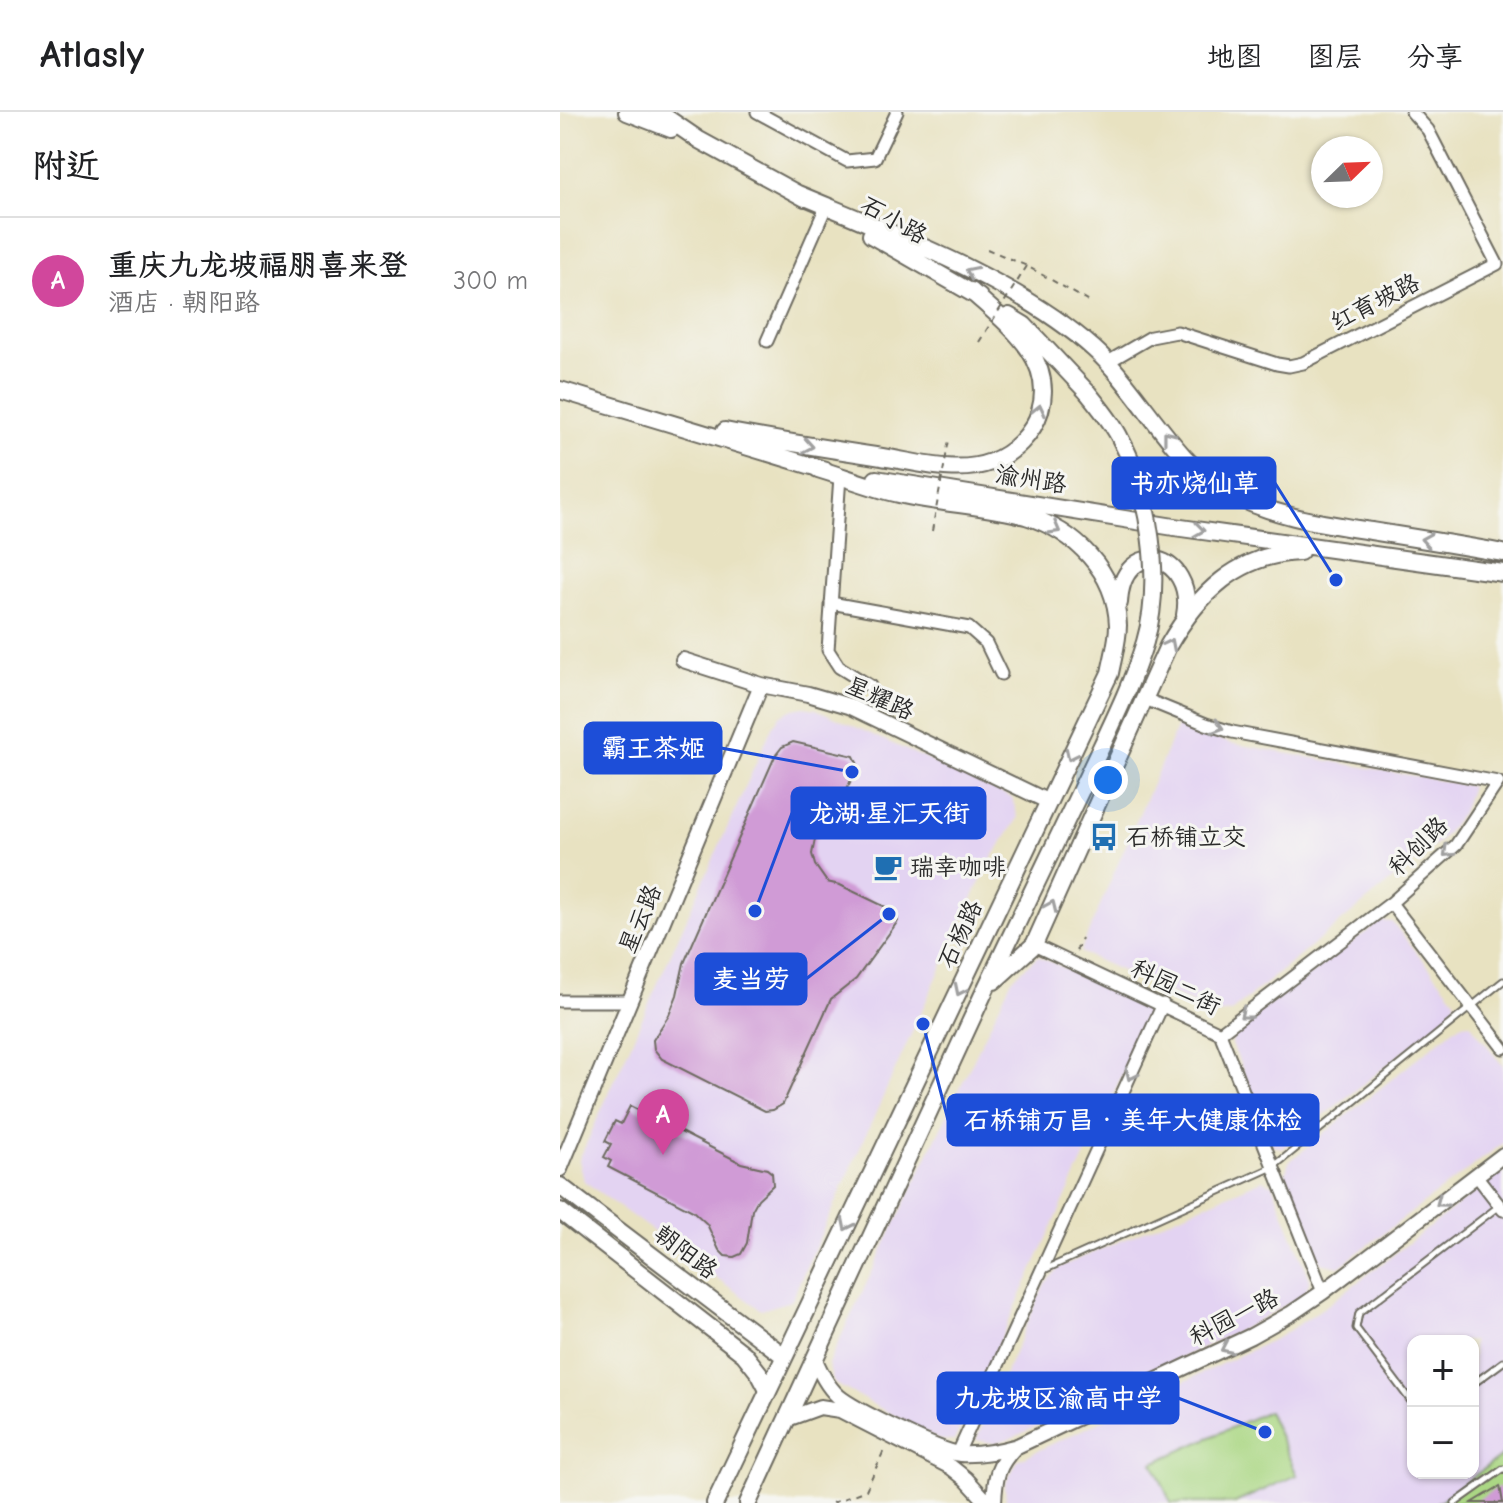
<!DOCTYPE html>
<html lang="zh">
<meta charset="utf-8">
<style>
:root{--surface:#fff;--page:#f6f6f6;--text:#202124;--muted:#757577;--line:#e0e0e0;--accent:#0f766e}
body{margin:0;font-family:"Comic Neue","LXGW WenKai TC",sans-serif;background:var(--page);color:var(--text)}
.controls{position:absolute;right:24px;bottom:24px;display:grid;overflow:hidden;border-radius:16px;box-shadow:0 2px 6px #0004}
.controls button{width:72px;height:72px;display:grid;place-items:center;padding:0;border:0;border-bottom:2px solid var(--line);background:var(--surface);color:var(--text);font:40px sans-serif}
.compass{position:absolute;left:751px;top:24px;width:72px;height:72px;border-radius:50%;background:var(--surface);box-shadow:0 2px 6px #0004;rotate:67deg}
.you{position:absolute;left:548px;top:668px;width:28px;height:28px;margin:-20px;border:6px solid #fff;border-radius:50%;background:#1a73e8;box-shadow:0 0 0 12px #1a73e833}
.badge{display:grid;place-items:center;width:52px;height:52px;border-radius:50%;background:var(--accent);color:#fff;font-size:26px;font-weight:700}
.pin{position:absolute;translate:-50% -66px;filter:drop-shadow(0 2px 4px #0008)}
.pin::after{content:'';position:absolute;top:42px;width:28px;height:24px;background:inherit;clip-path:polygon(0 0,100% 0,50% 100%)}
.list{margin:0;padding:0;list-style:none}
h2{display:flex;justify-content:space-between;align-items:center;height:104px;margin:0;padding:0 32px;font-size:34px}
h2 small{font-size:26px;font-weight:400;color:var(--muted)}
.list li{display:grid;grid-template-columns:52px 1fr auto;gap:24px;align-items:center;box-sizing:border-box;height:128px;padding:0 32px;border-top:2px solid var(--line)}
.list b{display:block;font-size:30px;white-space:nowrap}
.list p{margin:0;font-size:26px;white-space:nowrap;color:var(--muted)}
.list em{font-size:26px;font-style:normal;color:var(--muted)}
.map{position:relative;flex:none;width:943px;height:1391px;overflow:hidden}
header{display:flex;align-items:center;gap:48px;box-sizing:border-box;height:112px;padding:0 40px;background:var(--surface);border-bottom:2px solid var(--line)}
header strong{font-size:38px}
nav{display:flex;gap:44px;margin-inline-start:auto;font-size:28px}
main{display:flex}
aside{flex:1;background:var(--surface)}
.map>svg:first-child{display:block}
.built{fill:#e3d3f2;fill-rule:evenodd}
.green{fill:#abd784;stroke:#6b8158;stroke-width:2}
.building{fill:#d09bd6}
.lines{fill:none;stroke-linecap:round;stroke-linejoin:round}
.service-casing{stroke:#6d6b60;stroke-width:9}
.minor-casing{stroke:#6d6b60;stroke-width:15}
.tertiary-casing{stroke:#6d6b60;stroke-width:18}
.secondary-casing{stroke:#6d6b60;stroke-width:20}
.primary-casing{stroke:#6d6b60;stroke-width:20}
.path{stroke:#6d6b60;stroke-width:2;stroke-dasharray:6 6;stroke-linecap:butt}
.service{stroke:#fff;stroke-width:5}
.minor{stroke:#fff;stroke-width:11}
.tertiary{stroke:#fff;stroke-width:14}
.secondary{stroke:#fff;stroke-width:16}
.primary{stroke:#fff;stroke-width:16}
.primary-bridge-casing{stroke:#6d6b60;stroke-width:20;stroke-linecap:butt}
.path-bridge{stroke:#6d6b60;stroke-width:2;stroke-dasharray:6 6;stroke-linecap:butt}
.primary-bridge{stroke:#fff;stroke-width:16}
.oneway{stroke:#a0a0a0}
.labels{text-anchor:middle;stroke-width:6;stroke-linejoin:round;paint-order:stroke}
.street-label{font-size:24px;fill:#2b2b2b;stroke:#f6f6f2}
.poi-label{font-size:24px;fill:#2b2b2b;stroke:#f6f6f2;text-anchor:start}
.leader{fill:none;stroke:#1d4ed8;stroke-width:3}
.callout-dot{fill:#1d4ed8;stroke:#f6f6f2;stroke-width:3}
.callout{fill:#1d4ed8;stroke:#1d4ed8;stroke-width:3}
.callout-label{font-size:26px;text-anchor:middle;font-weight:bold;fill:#fff}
</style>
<header>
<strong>Atlasly</strong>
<nav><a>地图</a><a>图层</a><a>分享</a></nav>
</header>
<main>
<aside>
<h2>附近<small></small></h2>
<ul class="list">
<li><span class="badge" style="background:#d1479c">A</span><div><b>重庆九龙坡福朋喜来登</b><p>酒店 · 朝阳路</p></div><em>300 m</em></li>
</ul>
</aside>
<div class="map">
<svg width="943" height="1391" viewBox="0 0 943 1391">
<rect width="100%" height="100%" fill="#f6f6f2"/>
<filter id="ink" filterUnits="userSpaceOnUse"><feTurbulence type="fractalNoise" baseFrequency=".0125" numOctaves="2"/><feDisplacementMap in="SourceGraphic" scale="16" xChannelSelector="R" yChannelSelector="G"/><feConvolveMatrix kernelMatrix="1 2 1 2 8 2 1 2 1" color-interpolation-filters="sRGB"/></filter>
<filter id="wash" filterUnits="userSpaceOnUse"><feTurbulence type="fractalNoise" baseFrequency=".006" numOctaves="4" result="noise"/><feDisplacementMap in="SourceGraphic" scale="32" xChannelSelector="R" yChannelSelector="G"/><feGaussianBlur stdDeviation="1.8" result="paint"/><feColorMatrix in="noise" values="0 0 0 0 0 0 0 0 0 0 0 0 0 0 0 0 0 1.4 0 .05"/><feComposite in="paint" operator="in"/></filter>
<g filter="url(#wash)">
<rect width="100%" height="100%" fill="#e8e2c1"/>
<path class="built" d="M244,595l12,2 196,89 6,20 -31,48 -196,435 -30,9 -177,-129 -5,-21 194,-435 8,-10 12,-6z
M618,612l51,19 242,43 -9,27 -21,27 -210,172 -15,2 -136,-62z
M821,809l11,1 63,77 -1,13 -171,136 -10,-2 -41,-102 2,-13z
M478,844l105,47 5,15 -194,423 -15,-1 -105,-57 -6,-19 184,-385z
M910,911l33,43v77l-164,124 -18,-4 -36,-89 4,-12 171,-138z
M943,1059v284l-66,48h-431l-1,-19 13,-24 263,-124 48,-32zM853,1229h60v132h-60z
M702,1068l10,4 38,95 -5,15 -59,33 -232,110 -20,6 -18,-3 68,-155 16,-18z"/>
<path class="green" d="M708,1299l29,64 -62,28h-64l-18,-40z
M943,1343v48h-66z"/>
<g id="blocks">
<path class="building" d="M233,630l61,14 4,9 -26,56 -17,18 -3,15 3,11 12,17 13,3 56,27 2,9 -42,58 -25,20 -48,105 -10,6 -8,1 -103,-52 -8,-10 -1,-9 16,-25 8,-20 7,-32 91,-207 7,-9z
M70,994l111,57 26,6 5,4 1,12 -15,14 -6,11 -5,33 -6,11 -7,3 -9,-1 -6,-6 -12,-26 -14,-13 -85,-44 3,-6 -7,-4 7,-13 -6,-3 10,-20 6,3z
M940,1374l3,17h-31z"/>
</g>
</g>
<g filter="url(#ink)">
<use href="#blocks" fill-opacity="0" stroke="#6d6b60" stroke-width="2"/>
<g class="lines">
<defs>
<path id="service" d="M484,1158l229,-103 230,-186
M913,1272l30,-22
M853,1292l-57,-76 3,-15 140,-107
M895,1391l48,-34"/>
<path id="minor" d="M197,0l90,49 28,-3 22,-46
M207,229l58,-132
M548,250l43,-25 26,-5 100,32 12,2 14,-3 194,-99 -69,-134 -16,-18
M280,364l-12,174 11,17 31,19
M271,491l138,25 17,15 15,31
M585,587l61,25 26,8 266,50 -42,63 -65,58 -171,130
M831,791l112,145
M474,833l186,88 103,259
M0,889h69
M916,1063l27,35
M398,1341l205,-449"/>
<path id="tertiary" d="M123,548l78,25 47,9 41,12 200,96
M0,1057l201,-484
M255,1248c6,13 12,26 23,36 15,13 102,56 122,58 19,1 36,-2 54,-7
M227,1307l33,-12 20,3 111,57 15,12 22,24
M434,1391c1,-26 3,-37 21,-56l236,-111 41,-23 31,-21 180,-137"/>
<path id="secondary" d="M0,1074l224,170
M0,1099l184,143 15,19 9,17"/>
<path id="primary" d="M67,0l44,17
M98,0l41,28 106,58
M238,82c95,40 219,86 296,155 44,39 81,115 131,142 46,25 95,32 146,40 44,7 88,14 132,22
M311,123l108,62
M449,204l15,9 64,68
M0,278l265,80
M165,319c52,10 104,18 157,26 34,5 75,18 109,5 22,-8 42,-28 49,-51 16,-53 -35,-89 -69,-120
M316,367l298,48 329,46
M559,491c3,-69 77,-49 66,12
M434,869l40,-36 134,-299c30,-52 70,-92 132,-94
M155,1391l395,-830c3,-16 8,-32 8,-48 -2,-54 -43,-94 -92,-109 -41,-11 -85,-12 -127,-22 -27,-6 -54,-17 -81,-25
M188,1391l238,-515 103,-215"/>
</defs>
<use href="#service" class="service-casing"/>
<use href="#minor" class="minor-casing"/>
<use href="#tertiary" class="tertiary-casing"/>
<use href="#secondary" class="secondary-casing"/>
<use href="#primary" class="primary-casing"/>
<path class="path" d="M427,137l40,17 66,38
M516,839l6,-13
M272,1391l34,-13 19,-42"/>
<use href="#service" class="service"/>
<use href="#minor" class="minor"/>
<use href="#tertiary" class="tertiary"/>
<use href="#secondary" class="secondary"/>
<use href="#primary" class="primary"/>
<defs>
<path id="primary-bridge" d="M528,281c11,14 24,29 32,45 30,55 43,144 25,204 -14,45 -36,88 -56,131"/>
</defs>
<use href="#primary-bridge" class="primary-bridge-casing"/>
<path class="path-bridge" d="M419,230l48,-76
M372,419l17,-91"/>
<use href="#primary-bridge" class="primary-bridge"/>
</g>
<defs><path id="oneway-chevron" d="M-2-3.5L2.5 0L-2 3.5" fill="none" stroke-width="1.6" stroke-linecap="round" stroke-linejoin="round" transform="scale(2)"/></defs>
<g class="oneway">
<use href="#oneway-chevron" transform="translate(411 160) rotate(-154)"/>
<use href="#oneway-chevron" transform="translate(479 298) rotate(-77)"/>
<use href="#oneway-chevron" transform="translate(608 324) rotate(-128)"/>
<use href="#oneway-chevron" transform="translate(248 334) rotate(10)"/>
<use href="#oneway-chevron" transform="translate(495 417) rotate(29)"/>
<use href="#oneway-chevron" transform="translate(639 418) rotate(8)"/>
<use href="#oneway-chevron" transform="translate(866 428) rotate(-171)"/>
<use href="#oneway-chevron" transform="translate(610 532) rotate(-63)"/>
<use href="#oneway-chevron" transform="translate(658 615) rotate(17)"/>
<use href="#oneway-chevron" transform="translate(511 643) rotate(115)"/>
<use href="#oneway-chevron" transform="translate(888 740) rotate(136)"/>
<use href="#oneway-chevron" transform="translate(491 794) rotate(-66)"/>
<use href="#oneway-chevron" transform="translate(400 878) rotate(116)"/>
<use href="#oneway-chevron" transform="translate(685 902) rotate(143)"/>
<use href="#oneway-chevron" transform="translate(571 963) rotate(115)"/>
<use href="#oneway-chevron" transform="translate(881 1090) rotate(143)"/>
<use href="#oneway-chevron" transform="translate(287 1113) rotate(116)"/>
<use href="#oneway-chevron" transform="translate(666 1236) rotate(155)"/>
</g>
</g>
<defs>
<symbol id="bus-bare" viewBox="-9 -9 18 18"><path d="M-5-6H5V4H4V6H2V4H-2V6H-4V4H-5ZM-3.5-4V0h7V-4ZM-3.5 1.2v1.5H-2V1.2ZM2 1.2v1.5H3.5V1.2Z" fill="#1f6fb2" stroke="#f6f6f2" stroke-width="2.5" paint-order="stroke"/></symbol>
<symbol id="cafe-bare" viewBox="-9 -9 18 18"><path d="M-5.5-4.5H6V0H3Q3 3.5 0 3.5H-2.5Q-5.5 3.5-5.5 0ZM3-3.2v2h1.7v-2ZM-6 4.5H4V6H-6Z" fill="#1f6fb2" stroke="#f6f6f2" stroke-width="2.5" paint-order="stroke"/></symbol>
</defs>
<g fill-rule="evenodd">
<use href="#bus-bare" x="524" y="705" width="40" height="40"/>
<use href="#cafe-bare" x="308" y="735" width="40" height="40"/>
</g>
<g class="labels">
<g class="street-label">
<text transform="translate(334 108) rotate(29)" y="8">石小路</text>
<text transform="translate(815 190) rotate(-27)" y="8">红育坡路</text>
<text transform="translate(471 367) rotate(9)" y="8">渝州路</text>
<text transform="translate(320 586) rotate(24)" y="8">星耀路</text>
<text transform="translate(858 734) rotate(-45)" y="8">科创路</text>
<text transform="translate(80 807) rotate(-67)" y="8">星云路</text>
<text transform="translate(400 822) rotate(-65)" y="8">石杨路</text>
<text transform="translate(616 875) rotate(26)" y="8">科园二街</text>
<text transform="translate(126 1140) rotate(37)" y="8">朝阳路</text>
<text transform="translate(674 1205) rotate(-27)" y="8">科园一路</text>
</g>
<g class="poi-label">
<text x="566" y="733">石桥铺立交</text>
<text x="350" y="763">瑞幸咖啡</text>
</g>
</g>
<path class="leader" d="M776 468L715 371M292 660L161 636M195 799L232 701M329 802L246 867M363 912L388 1008M705 1320L618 1286"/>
<g class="callout-dot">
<circle cx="776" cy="468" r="8"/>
<circle cx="292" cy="660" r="8"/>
<circle cx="195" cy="799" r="8"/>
<circle cx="329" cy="802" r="8"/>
<circle cx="363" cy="912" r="8"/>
<circle cx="705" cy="1320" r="8"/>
</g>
<g class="callout">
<rect x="553" y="346" width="162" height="50" rx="8"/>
<rect x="25" y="611" width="136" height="50" rx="8"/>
<rect x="232" y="676" width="193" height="50" rx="8"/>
<rect x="136" y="842" width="110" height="50" rx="8"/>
<rect x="388" y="983" width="370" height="50" rx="8"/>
<rect x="378" y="1261" width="240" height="50" rx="8"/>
</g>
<g class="callout-label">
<text x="634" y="380">书亦烧仙草</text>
<text x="93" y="645">霸王茶姬</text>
<text x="329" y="710">龙湖·星汇天街</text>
<text x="191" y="876">麦当劳</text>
<text x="573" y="1017">石桥铺万昌‧美年大健康体检</text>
<text x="498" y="1295">九龙坡区渝高中学</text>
</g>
</svg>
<div class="controls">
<button>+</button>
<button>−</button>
</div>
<svg class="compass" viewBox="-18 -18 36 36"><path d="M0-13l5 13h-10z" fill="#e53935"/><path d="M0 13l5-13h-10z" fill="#757577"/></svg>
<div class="you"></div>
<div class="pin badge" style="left:103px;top:1043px;background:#d1479c">A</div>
</div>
</main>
